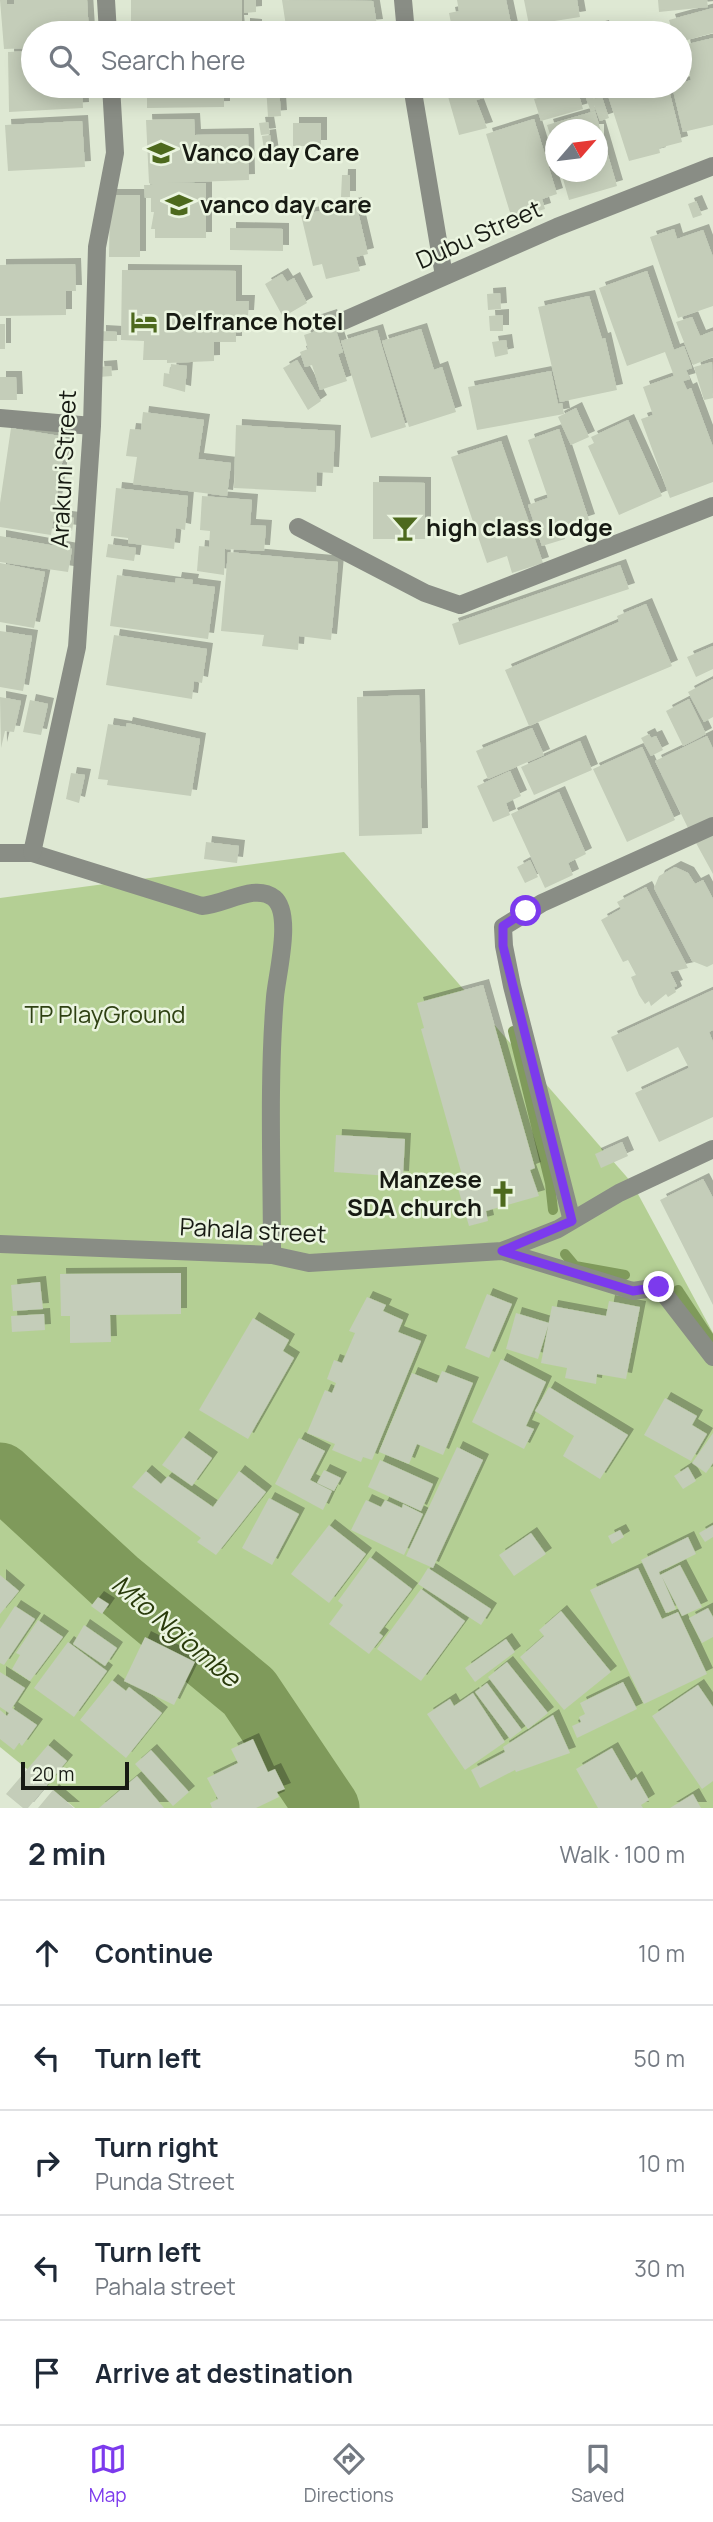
<!DOCTYPE html>
<meta charset="utf-8">
<style>
:root{--surface:#fff;--page:#f2f2f3;--text:#1f2937;--muted:#747a83;--line:#e0e1e3;--accent:#7c3aed}
body{margin:0;font-family:Manrope,sans-serif;background:var(--page);color:var(--text)}
.compass{position:absolute;left:545px;top:119px;width:63px;height:63px;border-radius:50%;background:var(--surface);box-shadow:0 4px 18px #0003;rotate:62deg}
.scale{position:absolute;left:21px;bottom:18px;width:108px;box-sizing:border-box;padding-left:7px;border:4px solid #171a13;border-top:0;font-size:19px;line-height:24px;white-space:nowrap;color:#171a13;-webkit-text-stroke:5px #ebf5e0;paint-order:stroke}
.stop{position:absolute;width:21px;height:21px;margin:-16px;border:5px solid #7c3aed;border-radius:50%;background:#fff}
.stop.end{background:#7c3aed;border-color:#fff;box-shadow:0 2px 7px #0008}
.list{margin:0;padding:0;list-style:none}
h2{display:flex;justify-content:space-between;align-items:center;height:91px;margin:0;padding:0 28px;font-size:30px}
h2 small{font-size:23px;font-weight:400;color:var(--muted)}
.list li{display:grid;grid-template-columns:46px 1fr auto;gap:21px;align-items:center;box-sizing:border-box;height:105px;padding:0 28px;border-top:2px solid var(--line)}
.list b{display:block;font-size:26px;white-space:nowrap}
.list p{margin:0;font-size:23px;white-space:nowrap;color:var(--muted)}
.list em{font-size:23px;font-style:normal;color:var(--muted)}
.icon{flex:none;width:38px;height:38px;fill:none;stroke:currentColor;stroke-width:2;stroke-linecap:round;stroke-linejoin:round}
.map{position:relative;flex:none;width:713px;height:1808px;overflow:hidden}
.search{position:absolute;background:var(--surface);box-shadow:0 4px 18px #0003;left:21px;right:21px;top:21px;height:77px;display:flex;align-items:center;gap:18px;box-sizing:border-box;padding:0 24px;border-radius:38px;color:var(--muted);font-size:26px}
.sheet{height:616px;background:var(--surface)}
nav{display:flex;justify-content:space-around;align-items:center;box-sizing:border-box;height:98px;border-top:2px solid var(--line);background:var(--surface);font-size:19px;color:var(--muted)}
nav a{display:grid;justify-items:center;gap:4px}
nav .on{color:var(--accent)}
.map>svg:first-child{display:block}
.green{fill:#b4cf94}
.lines{fill:none;stroke-linecap:round;stroke-linejoin:round}
.stream{stroke:#7f9a5b;stroke-width:10}
.river{stroke:#7f9a5b;stroke-width:65}
.building{fill:#c4cdb9;filter:url(#shadow)}
.lane{stroke:#898d85;stroke-width:18}
.street{stroke:#898d85;stroke-width:18}
.route{stroke:#7c3aed;stroke-width:9}
.labels{text-anchor:middle;stroke-width:5;stroke-linejoin:round;paint-order:stroke}
.poi-label{font-size:24px;font-weight:bold;fill:#171a13;stroke:#ebf5e0;text-anchor:start}
.street-label{font-size:24px;fill:#171a13;stroke:#ebf5e0}
.park-label{font-size:24px;fill:#2f4113;stroke:#ebf5e0}
.water-label{font-size:26px;font-style:italic;fill:#293a0b;stroke:#ebf5e0}
</style>
<div class="map">
<svg width="713" height="1808" viewBox="0 0 713 1808">
<defs>
<filter id="shadow"><feDropShadow dx="6" dy="-6" stdDeviation="0" flood-color="#0004"/></filter>
</defs>
<rect width="100%" height="100%" fill="#dee8d3"/>
<path class="green" d="M344,852l288,331 81,150v475h-638l-75,-61v-849z"/>
<g class="lines">
<path class="stream" d="M513,1031l37,152 3,27
M565,1254l10,12 50,9
M678,1290l35,53"/>
<path class="river" d="M0,1475l115,106 134,111 78,116"/>
</g>
<path class="building" d="M0,0h7v4h7v-4h73l2,33h-56v15l-29,1z
M131,0h111v21h-4l1,10h5v-7l12,1v8h-125z
M244,0h12v12l-12,1z
M282,0l91,1 4,24 -90,8z
M457,0h49l7,33h-60l-4,-20 10,-2z
M524,0h53l3,17 -51,8z
M658,0h49l1,7 -49,5z
M713,8v25l-33,9v-9h-7l-4,-13z
M603,26l2,7h-16l-1,-3z
M713,38v87l-30,7 -11,-46 19,-6 -7,-35z
M30,51l3,35h49l1,22 -74,4 -1,-60z
M147,86h77v21l-77,1z
M266,86h13l2,30 -13,1z
M493,86l2,9 -19,5 -3,-12z
M539,86h62l3,8 -9,3 -3,-9 -14,4 5,17 -42,12 -7,-22 8,-2z
M605,86h63l14,56 -23,6 1,5 -31,8z
M471,87l16,41 -28,7 -12,-42z
M592,93l2,6 8,-2 7,21 -9,3 -6,-16 1,5 -4,2 -6,-17z
M595,111l22,75 -48,14 -8,-28h37v-42h-42l-1,20 -8,-25z
M194,119l1,16 53,-1 1,46 -81,3h38v55h-51v-9h-4l3,-17h-3v-14h-6l-1,-13h9l-4,-2 -3,-63z
M534,119l23,75 -15,5 3,10 -33,10 -26,-85z
M82,121l3,46 -77,4 -3,-46z
M268,122l2,12 -9,1 -2,-12z
M293,123h28v23h-28z
M270,135l3,21 -8,1 -3,-21z
M342,175h8v22h-9z
M110,195h30v62h-31z
M696,201l6,14 -9,3 -5,-14z
M356,203l12,51 -12,3 4,14 -34,8 -4,-15 -9,2 -12,-51z
M230,228l53,1v22l-53,-1z
M674,229l3,10 26,-9 10,27v49l-35,12 -28,-81z
M75,264l1,27h-10v24l-66,1v-51z
M122,270l114,1v30h13l-1,15h-12v26h-22v19l-47,2v-3h-24l1,-19 -23,-1z
M647,271l27,79 10,-4 8,22 -6,2 4,9 -7,2 4,9 4,-2 22,59v35l-43,16 -29,-79 12,-4 -10,-28 31,-11 -9,-24 -38,14 -28,-78z
M282,274l5,8 7,-4 13,25 -24,14 -18,-33z
M500,293l1,16 -13,1 -1,-16z
M589,296l13,43 3,-1 12,52 -57,12 -22,-95z
M331,315l12,37 -5,2 9,27 -27,9 -8,-25 -7,2 -5,-15 8,-3 -4,-14 12,-4 -3,-10z
M503,315v16h-13l-1,-15z
M692,317l8,19 13,-5v26l-20,8 -17,-43z
M0,324h5v25h-5z
M421,329l13,41 8,-3 14,45 -47,15 -27,-86z
M377,330l29,97 -35,11 -30,-97z
M100,331l17,1v9h-17z
M506,340l2,14 -13,3 -3,-15z
M297,360l24,41 -13,9 -25,-42z
M712,362l1,36 -9,2 -10,-33z
M171,364l16,2 -2,26 -22,-6 1,-13 6,1z
M111,366l1,10 -13,1 -1,-10z
M551,371l7,33 4,-1 2,11 -87,16 -9,-43z
M0,377h16l1,23h-17z
M576,408l13,29 -18,8 -13,-28z
M143,412l61,8 -6,39 33,4 -4,33 -94,-12 4,-27 -11,-1 4,-27 11,1z
M628,420l34,76 -43,19 -31,-69 6,-3 -3,-6z
M236,425l99,6 -2,42 -16,-1 -1,20 -82,-4z
M11,428l55,9 -15,98 -51,-8v-24z
M559,429l30,91 -27,9 3,10 -23,7 -14,-41 20,-7 -20,-58z
M501,441l42,122 -31,10 -5,-17 -20,7 -36,-106z
M373,482l52,1v56h-52z
M116,488l72,8 -3,34 -9,-2 -2,21 -46,-6v-5l-17,-2z
M202,496l50,4 -2,25 16,1 -2,25 -39,-2 -1,26 -27,-4 2,-25 10,1 1,-16 -10,-1z
M58,516l16,2 -2,13 -16,-2z
M0,536l72,13 -4,23 -68,-10z
M108,544l28,4 -2,13 -28,-4z
M228,552l110,10 -7,78 -32,-4 -1,14 -36,-4 2,-11 -43,-4z
M0,563l45,9 -11,56 -34,-6z
M620,565l9,24 -170,56 -7,-21z
M117,575l58,8 1,-5 17,2 -1,4 23,3 -7,52 -98,-13z
M646,604l26,62 -143,60 -24,-56 114,-48 -2,-6z
M0,631l32,5 -9,55 -23,-4z
M114,635l93,14 -5,34 -8,-2 -2,18 -86,-14z
M713,646v23l-17,8 -9,-20z
M713,679v38l-9,5 -16,-30z
M419,695l3,139 -63,2 -2,-139z
M0,697l21,4 -7,31 -9,-1 -4,17z
M689,699l17,35 -23,12 -17,-35z
M30,700l18,4 -7,31 -18,-3z
M127,723l73,16 -9,57 -84,-11 1,-5 -10,-1 10,-55 18,3z
M532,728l12,27 -56,24 -12,-28z
M649,734l2,4 5,-2 7,14 -12,6 -10,-18z
M707,736l6,13v69l-24,12 -34,-69z
M580,741l12,29 -58,25 -13,-28z
M642,747l33,73 -48,22 -34,-73z
M510,771l11,25 -15,7 4,12 -17,7 -16,-36z
M71,773l14,2 -6,28 -13,-4z
M559,792l27,62 -18,9 5,12 -28,13 -34,-74z
M713,834v40l-17,-31z
M206,842l33,4 -2,17 -33,-4z
M530,860l8,17 -13,6 -8,-16z
M675,867l13,6 7,11 8,-4 10,19v65l-6,3 -15,-6 -38,-73 5,-12z
M646,887l42,81 -18,4 7,14 -3,1 2,5 -8,5 -2,-3 -15,12 -2,-5 -4,3 -6,-9 -8,-18 5,-2 -8,-15 -5,2 -22,-42 20,-11 -4,-7z
M483,985l52,183 -5,2 9,26 -53,15 2,10 -19,5 -12,-41 7,-3 -43,-153 3,-1 -7,-25z
M713,990v40l-4,2 4,10v75l-54,25 -24,-49 54,-25 -11,-21 -51,25 -16,-35z
M336,1135l69,4 -2,38 -69,-5z
M622,1142l6,14 -27,12 -6,-14z
M703,1179l10,19v107l-53,-105z
M181,1273v41l-71,1 1,27 -41,1v-27h-9l-1,-42z
M40,1282l3,27 -30,2 -2,-26z
M487,1294l25,10 -23,54 -24,-10z
M367,1297l19,8 -3,6 20,9 -5,12 23,9 -49,119 -9,-3 -2,5 -29,-12 3,-6 -28,-11 18,-43 7,3 4,-10 -9,-4 7,-19 8,3 13,-30 -6,-2z
M609,1301l31,6 -14,72 -29,-5 -1,10 -31,-6 2,-10 -26,-5 11,-57 54,10z
M516,1313l33,10 -11,36 -32,-10z
M44,1314l1,16 -33,2 -1,-16z
M253,1318l36,22 -6,11 11,7 -46,81 -49,-29z
M501,1359l45,23 -20,44 8,3 -10,20 -52,-27z
M442,1371l31,12 -30,72 -26,-11 -8,20 -30,-12 33,-79 25,10z
M549,1387l79,48 -28,44 -37,-23 11,-20 -39,-25z
M665,1398l32,18 -5,9 15,9 -16,27 -47,-26z
M713,1433v30l-7,10 -14,-10z
M183,1437l29,21 -20,28 -30,-21z
M299,1438l26,13 -15,29 22,11 -9,19 -48,-26z
M457,1447l26,13 -50,108 -27,-12z
M380,1460l53,24 -12,27 -53,-24z
M688,1467l8,14 -13,8 -9,-13z
M324,1470l17,8 -7,13 -17,-8z
M146,1471l15,13 7,-8 45,31 26,-36 27,21 -50,63 -19,-13 4,-4 -69,-51z
M269,1498l30,16 -27,51 -30,-17z
M366,1500l15,7 4,-7 17,8 1,-4 20,10 -19,41 -53,-25z
M329,1525l37,29 -37,49 -38,-29z
M713,1525v12l-8,5 -6,-9z
M620,1530l4,7 -12,7 -4,-8z
M531,1533l15,21 -32,22 -15,-21z
M688,1537l8,17 -37,18 1,3 20,-10 22,42 -20,9 -20,-39 14,32 -10,4 -25,-53z
M370,1557l42,32 -33,44 4,3 -14,18 -40,-30 14,-19 -5,-4z
M428,1568l63,41 -10,16 -63,-41z
M638,1568l24,51 16,-7 29,62 -63,30 -54,-114z
M0,1575l19,16 -19,23z
M421,1589l44,32 -44,60 -44,-32z
M98,1597l11,7 -7,10 -11,-8z
M15,1606l20,13 -31,46 -4,-2v-34z
M708,1608l5,9v20l-11,6 -13,-25z
M561,1611l50,61 -47,38 -44,-53 24,-21 -5,-6z
M38,1620l25,17 -33,44 -18,-12 8,-14 -4,-2z
M84,1625l33,23 -12,18 -32,-22z
M145,1637l50,25 -21,43 -50,-24z
M506,1639l9,13 -40,30 -10,-14z
M68,1642l39,29 -33,46 -40,-29z
M507,1662l41,51 -20,16 -40,-52z
M0,1672l25,16 -13,20 25,17 -15,21 -3,-3 -5,7 -14,-11v-29l7,6 2,-3 -9,-6z
M112,1680l14,11 3,-4 33,26 -36,45 -46,-38z
M623,1682l14,27 -60,29 -5,-12 9,-4 -2,-5 6,-3 -5,-11z
M487,1683l35,47 -12,9 -35,-47z
M698,1685l15,22v74l-11,8 -50,-73z
M473,1693l32,49 -40,28 -38,-56 23,-15 4,7z
M553,1715l17,38 -54,19 -1,-2 -35,18 -9,-18 34,-18 -2,-5z
M253,1739l15,33 7,-3 10,20 -8,3 2,5 -23,11h-44l-2,-5 8,-4 -11,-21 31,-15 -7,-14z
M48,1745l19,16 -39,47h-5l-17,-14z
M612,1748l19,33 5,-4 13,23 -8,5 2,3h-45l-22,-39z
M151,1750l38,42 -16,14 -38,-42z
M137,1776l27,32h-65z
M53,1790l21,18h-36z
M693,1794l8,14h-31z"/>
<g class="lines">
<path class="lane" d="M0,853h32l170,53c24,-2 53,-23 72,-8 19,16 3,76 1,99 -7,85 -3,173 -3,258"/>
<path class="street" d="M106,0l2,33
M403,0l3,33
M412,86l32,190
M343,321l214,-94 156,-61
M0,418l92,8
M298,527l127,66 35,12 253,-99
M32,853l45,-206 15,-221 5,-179 18,-94 -4,-67
M572,1221l-60,-235 -8,-40 -1,-19 39,-24 171,-77
M0,1244l272,11 37,8 193,-12 131,40 26,-4 54,70
M502,1251l56,-22 61,-36 94,-44"/>
</g>
<g class="lines">
<path class="route" d="M526,911l-23,15v20l69,275 -70,30 131,40 26,-4"/>
</g>
<defs>
<symbol id="school-bare" viewBox="-9 -9 18 18"><path d="M0-5L7-2L0 1L-7-2ZM-4 1L0 2.5L4 1V4Q0 6-4 4Z" fill="#4d691d" stroke="#ebf5e0" stroke-width="2.5" paint-order="stroke"/></symbol>
<symbol id="hotel-bare" viewBox="-9 -9 18 18"><path d="M-6-4.5h1.5V1H6V5H4.5V3h-9V5H-6ZM-4 0a1.8 1.8 0 1 1 3.6 0ZM.5 0V-2.5h3Q6-2.5 6 0Z" fill="#4d691d" stroke="#ebf5e0" stroke-width="2.5" paint-order="stroke"/></symbol>
<symbol id="bar-bare" viewBox="-9 -9 18 18"><path d="M-6-5H6L.8 .8V4.5H3.5V6h-7V4.5H-.8V.8Z" fill="#4d691d" stroke="#ebf5e0" stroke-width="2.5" paint-order="stroke"/></symbol>
<symbol id="church-bare" viewBox="-9 -9 18 18"><path d="M-1.2-6h2.4v3.5h3.3v2.4h-3.3V6h-2.4V-.1h-3.3v-2.4h3.3Z" fill="#4d691d" stroke="#ebf5e0" stroke-width="2.5" paint-order="stroke"/></symbol>
</defs>
<g fill-rule="evenodd">
<use href="#school-bare" x="142" y="134" width="38" height="38"/>
<use href="#school-bare" x="160" y="186" width="38" height="38"/>
<use href="#hotel-bare" x="125" y="303" width="38" height="38"/>
<use href="#bar-bare" x="386" y="509" width="38" height="38"/>
<use href="#church-bare" x="484" y="1175" width="38" height="38"/>
</g>
<g class="labels">
<g class="poi-label">
<text x="182" y="161">Vanco day Care</text>
<text x="200" y="213">vanco day care</text>
<text x="165" y="330">Delfrance hotel</text>
<text x="426" y="536">high class lodge</text>
<text x="482" y="1188" text-anchor="end">Manzese<tspan x="482" dy="28">SDA church</tspan></text>
</g>
<g class="street-label">
<text transform="translate(479 235) rotate(-24)" y="8">Dubu Street</text>
<text transform="translate(64 469) rotate(-87)" y="8">Arakuni Street</text>
<text transform="translate(253 1231) rotate(3)" y="8">Pahala street</text>
</g>
<g class="park-label">
<text x="105" y="1023">TP PlayGround</text>
</g>
<g class="water-label">
<text transform="translate(176 1631) rotate(40)" y="9">Mto Ng'ombe</text>
</g>
</g>
</svg>
<svg class="compass" viewBox="-18 -18 36 36"><path d="M0-13l5 13h-10z" fill="#e53935"/><path d="M0 13l5-13h-10z" fill="#747a83"/></svg>
<div class="scale">20 m</div>
<div class="stop" style="left:526px;top:911px"></div>
<div class="stop end" style="left:659px;top:1287px"></div>
<div class="search"><svg class="icon" aria-label="search" viewBox="0 0 24 24"><circle cx="10" cy="10" r="6"/><path d="M15 15l6 6"/></svg>Search here</div>
</div>
<section class="sheet">
<h2>2 min<small>Walk · 100 m</small></h2>
<ul class="list">
<li><svg class="icon" aria-label="ahead" viewBox="0 0 24 24"><path d="M12 20V5M6 11l6-6 6 6"/></svg><div><b>Continue</b></div><em>10 m</em></li>
<li><svg class="icon" aria-label="left" viewBox="0 0 24 24"><path d="M17 20v-9H6M10 6l-5 5 5 5"/></svg><div><b>Turn left</b></div><em>50 m</em></li>
<li><svg class="icon" aria-label="right" viewBox="0 0 24 24"><path d="M7 20v-9h11M14 6l5 5-5 5"/></svg><div><b>Turn right</b><p>Punda Street</p></div><em>10 m</em></li>
<li><svg class="icon" aria-label="left" viewBox="0 0 24 24"><path d="M17 20v-9H6M10 6l-5 5 5 5"/></svg><div><b>Turn left</b><p>Pahala street</p></div><em>30 m</em></li>
<li><svg class="icon" aria-label="arrive" viewBox="0 0 24 24"><path d="M6 21V4h12l-3 4 3 4H6"/></svg><div><b>Arrive at destination</b></div></li>
</ul>
</section>
<nav>
<a class="on"><svg class="icon" aria-label="map" viewBox="0 0 24 24"><path d="M3 6l6-2 6 2 6-2v14l-6 2-6-2-6 2zM9 4v14M15 6v14"/></svg>Map</a>
<a><svg class="icon" aria-label="directions" viewBox="0 0 24 24"><path d="M12 3l9 9-9 9-9-9zM9 14v-3h6M13 9l2 2-2 2"/></svg>Directions</a>
<a><svg class="icon" aria-label="saved" viewBox="0 0 24 24"><path d="M7 4h10v16l-5-4-5 4z"/></svg>Saved</a>
</nav>
